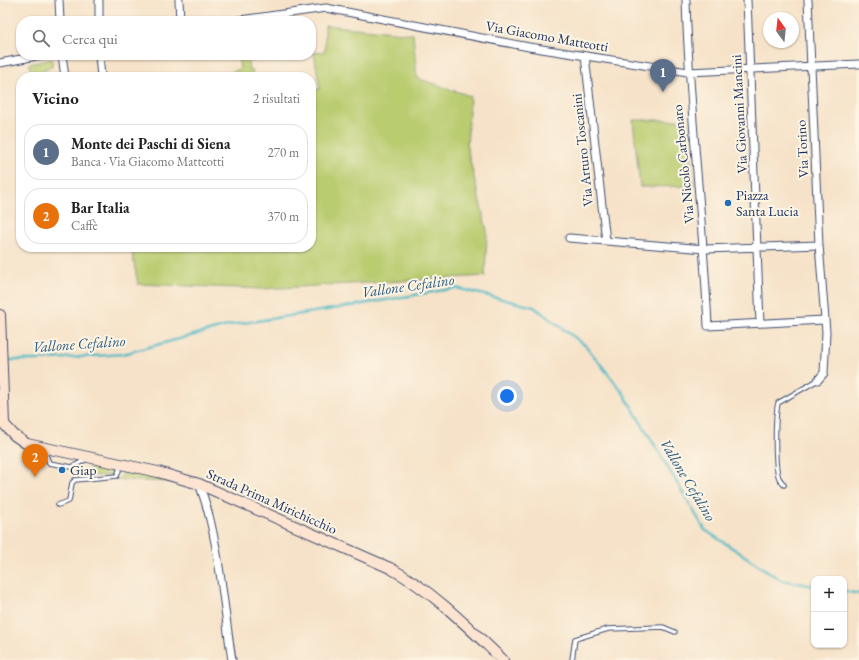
<!DOCTYPE html>
<html lang="it">
<meta charset="utf-8">
<style>
:root{--surface:#fff;--page:#f6f6f6;--text:#222;--muted:#767676;--line:#e0e0e0;--accent:#1f6fb2}
body{margin:0;font-family:"EB Garamond",serif;background:var(--page);color:var(--text)}
.controls{position:absolute;right:12px;bottom:12px;display:grid;overflow:hidden;border-radius:8px;box-shadow:0 1px 3px #0004}
.controls button{width:36px;height:36px;display:grid;place-items:center;padding:0;border:0;border-bottom:1px solid var(--line);background:var(--surface);color:var(--text);font:20px sans-serif}
.compass{position:absolute;left:763px;top:12px;width:36px;height:36px;border-radius:50%;background:var(--surface);box-shadow:0 1px 3px #0004;rotate:345deg}
.you{position:absolute;left:507px;top:396px;width:14px;height:14px;margin:-10px;border:3px solid #fff;border-radius:50%;background:#1a73e8;box-shadow:0 0 0 6px #1a73e833}
.badge{display:grid;place-items:center;width:26px;height:26px;border-radius:50%;background:var(--accent);color:#fff;font-size:13px;font-weight:700}
.pin{position:absolute;translate:-50% -33px;filter:drop-shadow(0 1px 2px #0008)}
.pin::after{content:'';position:absolute;top:21px;width:14px;height:12px;background:inherit;clip-path:polygon(0 0,100% 0,50% 100%)}
.list{margin:0;padding:0;list-style:none}
h2{display:flex;justify-content:space-between;align-items:center;height:52px;margin:0;padding:0 16px;font-size:17px}
h2 small{font-size:13px;font-weight:400;color:var(--muted)}
.list li{display:grid;grid-template-columns:26px 1fr auto;gap:12px;align-items:center;box-sizing:border-box;height:56px;margin:0 8px 8px;padding:0 8px;border:1px solid var(--line);border-radius:16px}
.list b{display:block;font-size:15px;white-space:nowrap}
.list p{margin:0;font-size:13px;white-space:nowrap;color:var(--muted)}
.list em{font-size:13px;font-style:normal;color:var(--muted)}
.icon{flex:none;width:22px;height:22px;fill:none;stroke:currentColor;stroke-width:2;stroke-linecap:round;stroke-linejoin:round}
.map{position:relative;flex:none;width:859px;height:660px;overflow:hidden}
.search{position:absolute;background:var(--surface);box-shadow:0 1px 3px #0004;left:16px;top:16px;width:300px;height:44px;display:flex;align-items:center;gap:10px;box-sizing:border-box;padding:0 14px;border-radius:16px;color:var(--muted);font-size:15px}
.panel{position:absolute;background:var(--surface);box-shadow:0 1px 3px #0004;left:16px;top:72px;width:300px;height:180px;border-radius:16px}
.map>svg:first-child{display:block}
.green{fill:#b9cc70;stroke:#6a7e67}
.lines{fill:none;stroke-linecap:round;stroke-linejoin:round}
.stream{stroke:#4cb9c6;stroke-width:2.5}
.service-casing{stroke:#3c4a6e;stroke-width:5.5}
.minor-casing{stroke:#3c4a6e;stroke-width:9}
.secondary-casing{stroke:#3c4a6e;stroke-width:12}
.service{stroke:#fff;stroke-width:3.5}
.minor{stroke:#fff;stroke-width:7}
.secondary{stroke:#fde4d1;stroke-width:10}
.poi-dot{fill:#1f6fb2;stroke:#fcf5e5;stroke-width:1.5}
.labels{text-anchor:middle;stroke-width:4;stroke-linejoin:round;paint-order:stroke}
.street-label{font-size:14px;fill:#1b2f5e;stroke:#fcf5e5}
.poi-label{font-size:14px;fill:#1b2f5e;stroke:#fcf5e5;text-anchor:start}
.water-label{font-size:15px;font-style:italic;fill:#2a587d;stroke:#fcf5e5}
</style>
<div class="map">
<svg width="859" height="660" viewBox="0 0 859 660">
<rect width="100%" height="100%" fill="#fcf5e5"/>
<filter id="ink" filterUnits="userSpaceOnUse"><feTurbulence type="fractalNoise" baseFrequency=".025" numOctaves="2"/><feDisplacementMap in="SourceGraphic" scale="8" xChannelSelector="R" yChannelSelector="G"/><feConvolveMatrix kernelMatrix="1 2 1 2 8 2 1 2 1" color-interpolation-filters="sRGB"/></filter>
<filter id="wash" filterUnits="userSpaceOnUse"><feTurbulence type="fractalNoise" baseFrequency=".012" numOctaves="4" result="noise"/><feDisplacementMap in="SourceGraphic" scale="16" xChannelSelector="R" yChannelSelector="G"/><feGaussianBlur stdDeviation="0.9" result="paint"/><feColorMatrix in="noise" values="0 0 0 0 0 0 0 0 0 0 0 0 0 0 0 0 0 1.4 0 .05"/><feComposite in="paint" operator="in"/></filter>
<g filter="url(#wash)">
<rect width="100%" height="100%" fill="#f6e2c8"/>
<path class="green" d="M325,25l88,9 4,44 53,18 -3,52 20,83 -2,45 -222,13 -125,-5 -7,-37h180v-157l9,-1 -6,-36 11,-2z
M238,55h9l2,15h3l1,7h-28l4,-2v-2l11,-4z
M52,59v8l-8,2 1,8h-13l-3,-13z
M633,120h54l7,66 -54,1z
M98,466l15,2 3,4c-11,9 -31,-2 -45,8l6,-6z
M124,470l45,9 6,3 -60,-2 7,-4z"/>
<g class="lines">
<path class="stream" d="M4,360h33l86,-6 108,-29 108,-17 117,-20 78,19 52,39 38,48 81,136 76,50 33,6
M844,591l15,3"/>
</g>
</g>
<g filter="url(#ink)">
<g class="lines">
<defs>
<path id="service" d="M44,449l5,14 23,4 15,-8
M784,485c-1,-2 -4,-5 -5,-7 -5,-12 -4,-62 -1,-75l40,-23
M58,505l11,-4 3,-18 3,-3 42,-4 4,-11
M572,660l3,-21 33,-10 55,-2 12,5"/>
<path id="minor" d="M59,0l1,21
M179,0l1,21
M686,0c3,109 17,217 22,326l116,-6
M747,0l13,323
M808,0l11,245 7,87 -2,41 -6,7
M99,21v-21
M233,21l93,-13 203,39 159,25 171,-8
M62,55l3,22
M99,55l2,22
M585,56l21,185
M0,63l42,-8
M569,238l136,11 114,-4
M199,484c20,51 24,120 33,176"/>
<path id="secondary" d="M0,315l4,109
M4,424l10,11 13,9 131,28 41,12 191,84c44,24 77,58 113,92"/>
</defs>
<use href="#service" class="service-casing"/>
<use href="#minor" class="minor-casing"/>
<use href="#secondary" class="secondary-casing"/>
<use href="#service" class="service"/>
<use href="#minor" class="minor"/>
<use href="#secondary" class="secondary"/>
</g>
</g>
<g class="poi-dot">
<circle cx="728" cy="203" r="4"/>
<circle cx="62" cy="470" r="4"/>
</g>
<g class="labels">
<g class="street-label">
<text transform="translate(547 36) rotate(10)" y="5">Via Giacomo Matteotti</text>
<text transform="translate(739 114) rotate(-93)" y="5">Via Giovanni Mancini</text>
<text transform="translate(802 149) rotate(-93)" y="5">Via Torino</text>
<text transform="translate(582 150) rotate(-96)" y="5">Via Arturo Toscanini</text>
<text transform="translate(683 164) rotate(-96)" y="5">Via Nicolò Carbonaro</text>
<text transform="translate(272 501) rotate(24)" y="5">Strada Prima Mirichicchio</text>
</g>
<g class="poi-label">
<text x="736" y="200">Piazza<tspan x="736" dy="16">Santa Lucia</tspan></text>
<text x="70" y="475">Giap</text>
</g>
<g class="water-label">
<text transform="translate(408 286) rotate(-8)" y="5">Vallone Cefalino</text>
<text transform="translate(79 344) rotate(-4)" y="5">Vallone Cefalino</text>
<text transform="translate(688 480) rotate(59)" y="5">Vallone Cefalino</text>
</g>
</g>
</svg>
<div class="controls">
<button>+</button>
<button>−</button>
</div>
<svg class="compass" viewBox="-18 -18 36 36"><path d="M0-13l5 13h-10z" fill="#e53935"/><path d="M0 13l5-13h-10z" fill="#767676"/></svg>
<div class="you"></div>
<div class="pin badge" style="left:663px;top:92px;background:#5c6f8a">1</div>
<div class="pin badge" style="left:35px;top:477px;background:#e8710a">2</div>
<div class="search"><svg class="icon" aria-label="search" viewBox="0 0 24 24"><circle cx="10" cy="10" r="6"/><path d="M15 15l6 6"/></svg>Cerca qui</div>
<section class="panel">
<h2>Vicino<small>2 risultati</small></h2>
<ul class="list">
<li><span class="badge" style="background:#5c6f8a">1</span><div><b>Monte dei Paschi di Siena</b><p>Banca · Via Giacomo Matteotti</p></div><em>270 m</em></li>
<li><span class="badge" style="background:#e8710a">2</span><div><b>Bar Italia</b><p>Caffè</p></div><em>370 m</em></li>
</ul>
</section>
</div>
